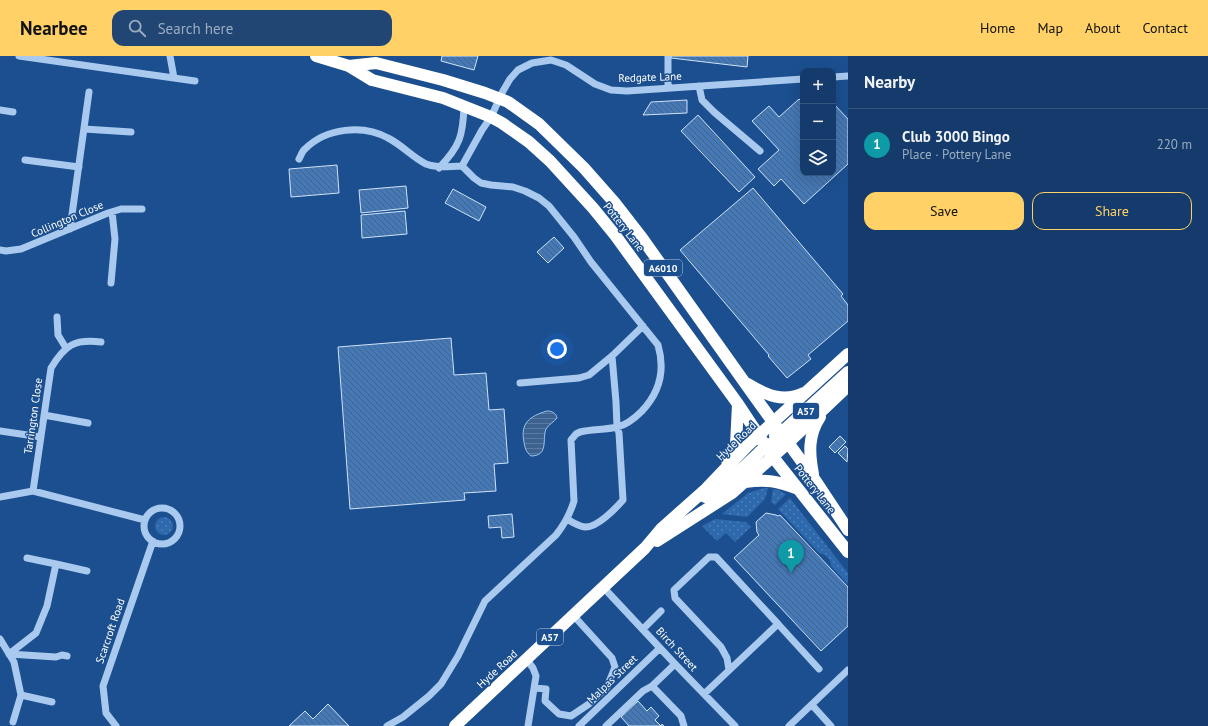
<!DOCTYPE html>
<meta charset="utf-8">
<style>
:root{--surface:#143b6b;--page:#214673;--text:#f1f3f6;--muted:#9dadc1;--line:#33557e;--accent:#ffd166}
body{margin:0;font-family:"PT Sans",sans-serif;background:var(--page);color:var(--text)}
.controls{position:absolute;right:12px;top:12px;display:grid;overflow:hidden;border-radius:8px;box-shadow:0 4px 16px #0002}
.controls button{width:36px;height:36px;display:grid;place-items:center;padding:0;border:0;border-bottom:1px solid var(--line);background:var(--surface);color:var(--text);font:20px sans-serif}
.you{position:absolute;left:557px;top:293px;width:14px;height:14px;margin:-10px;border:3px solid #fff;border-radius:50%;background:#1a73e8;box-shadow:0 0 0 6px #1a73e833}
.badge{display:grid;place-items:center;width:26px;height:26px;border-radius:50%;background:var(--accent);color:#fff;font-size:13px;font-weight:700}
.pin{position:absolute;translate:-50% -33px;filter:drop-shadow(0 1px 2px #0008)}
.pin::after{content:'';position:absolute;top:21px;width:14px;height:12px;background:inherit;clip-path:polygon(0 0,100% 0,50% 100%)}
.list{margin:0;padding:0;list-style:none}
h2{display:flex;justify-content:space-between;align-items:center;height:52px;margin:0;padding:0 16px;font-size:17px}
h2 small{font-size:13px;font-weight:400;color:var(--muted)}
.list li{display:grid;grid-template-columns:26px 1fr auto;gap:12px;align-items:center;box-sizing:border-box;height:72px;padding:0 16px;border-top:1px solid var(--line)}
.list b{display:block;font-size:15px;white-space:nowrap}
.list p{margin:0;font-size:13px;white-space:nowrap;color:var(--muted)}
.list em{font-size:13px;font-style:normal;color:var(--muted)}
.actions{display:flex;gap:8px;padding:12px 16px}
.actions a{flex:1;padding:9px 0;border:1px solid var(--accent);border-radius:12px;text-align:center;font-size:14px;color:var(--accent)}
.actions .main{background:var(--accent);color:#111}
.icon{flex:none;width:22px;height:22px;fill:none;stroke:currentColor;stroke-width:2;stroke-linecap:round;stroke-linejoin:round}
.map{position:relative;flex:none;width:848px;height:670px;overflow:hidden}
header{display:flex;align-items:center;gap:24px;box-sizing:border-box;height:56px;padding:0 20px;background:var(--accent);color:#111}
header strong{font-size:19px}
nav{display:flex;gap:22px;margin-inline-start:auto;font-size:14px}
.search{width:280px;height:36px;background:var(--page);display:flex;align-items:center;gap:10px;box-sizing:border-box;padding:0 14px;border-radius:12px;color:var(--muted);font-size:15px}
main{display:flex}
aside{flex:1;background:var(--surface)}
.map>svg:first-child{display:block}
.grass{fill:url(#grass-dots)}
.water{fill:url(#water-rules);stroke:#9cc4f0}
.building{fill:url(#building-back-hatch);stroke:#cfe3fa}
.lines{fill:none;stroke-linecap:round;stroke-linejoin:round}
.minor{stroke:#a9c9ee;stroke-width:7}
.highway{stroke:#fff;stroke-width:12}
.labels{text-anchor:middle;stroke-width:3;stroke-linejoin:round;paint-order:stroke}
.shield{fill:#1b4f8f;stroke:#bbcadd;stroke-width:1}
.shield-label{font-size:10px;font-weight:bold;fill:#fff}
.street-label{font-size:11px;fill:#fff;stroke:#1b4f8f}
</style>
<header>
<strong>Nearbee</strong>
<div class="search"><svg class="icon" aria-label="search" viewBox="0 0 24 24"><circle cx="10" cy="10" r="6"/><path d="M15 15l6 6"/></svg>Search here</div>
<nav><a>Home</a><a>Map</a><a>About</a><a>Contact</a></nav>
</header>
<main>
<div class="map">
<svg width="848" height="670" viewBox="0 0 848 670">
<defs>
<pattern id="grass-dots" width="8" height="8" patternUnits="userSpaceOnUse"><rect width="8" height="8" fill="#2e69ad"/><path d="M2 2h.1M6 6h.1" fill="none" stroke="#4d80b9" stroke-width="1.8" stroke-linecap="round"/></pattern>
<pattern id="water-rules" width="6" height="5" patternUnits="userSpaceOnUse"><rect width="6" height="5" fill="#3c6290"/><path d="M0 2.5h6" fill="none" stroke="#597aa1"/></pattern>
<pattern id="building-back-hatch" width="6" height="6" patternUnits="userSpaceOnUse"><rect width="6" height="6" fill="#4478b7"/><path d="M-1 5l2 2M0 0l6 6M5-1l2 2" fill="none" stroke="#486282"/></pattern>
</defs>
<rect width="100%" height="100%" fill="#1b4f8f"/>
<path class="grass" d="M764,432h4l-3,11 -18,18 -25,-3 26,-21z
M773,433l5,1 8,4 -11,11 -4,-3z
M790,442l58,75v11l-17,-18 -1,-6 -5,-5 -6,-2 -41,-44z
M155 470a9 9 0 1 1 18 0a9 9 0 1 1-18 0Z
M715,463l31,3 5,5 -16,15 -9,-9 -9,8 -15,-15z"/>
<path class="water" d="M547,355c5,0 9,2 10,7 -3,4 -8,6 -11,11 -4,10 3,27 -15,27 -5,-4 -6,-8 -7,-14 -4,-19 6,-26 23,-31z"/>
<path class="building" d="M442,0h36l-4,14 -33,-9z
M671,0h77l-1,11 -76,-9z
M799,43l4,4v70h30v-70l15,16v45l-44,40 -23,-25 -7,7 -16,-17 21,-19 -27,-29 17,-15 10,11z
M687,44v13l-44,2 8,-13z
M698,59l57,62 -16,15 -58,-61z
M337,109l2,28 -48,4 -2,-28z
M406,130l2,22 -47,5 -2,-23z
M753,132l90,106 -2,2 7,9v16l-40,34 3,4 -24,19 -19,-22 1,-1 -89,-105z
M453,133l33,18 -7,14 -34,-18z
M405,155l2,23 -45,4 -1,-23z
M554,181l10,11 -16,15 -11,-11z
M451,282l3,37 32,-2 3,37 15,-1 4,54 -14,1 2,27 -32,2 1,7 -115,9 -12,-162z
M840,380l6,6 -11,11 -6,-6z
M845,390l3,3 -1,13 -9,-9z
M766,457l10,2 2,1 2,-1 68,72v39l-27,25 -87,-93 25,-23 -2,-3 -1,-10z
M512,458l2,23 -12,1 -1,-11 -12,1 -1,-12z
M638,645l9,10 4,-4 8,9 -4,4 6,6 1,-2 2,2h-35l-8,-9z
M328,648l21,22h-60l16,-15 8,8z"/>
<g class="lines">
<path class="minor" d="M19,0l176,25
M170,0l4,22
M833,21l15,-1
M699,30l3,14 12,12 46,39
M668,32v-32
M0,54l13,2
M84,73l47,3
M299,103c2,-3 3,-8 6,-10 21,-21 58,-25 83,-11 14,7 24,19 38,26 12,5 24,2 36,2l12,12 7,5 10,2 22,2 12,4 14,7 10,8 25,31 17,25 67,83c7,24 2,47 -16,66 -7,7 -15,14 -25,16 -12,3 -25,2 -37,5l-4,2 -5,6 3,61c-4,13 -10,24 -18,34l-71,66 -27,55 -17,28 -12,12 -26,21 -16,9
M25,104l54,7
M462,110l20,-36 9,-13 12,-26 7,-12 8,-9 14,-7 19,-3 15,5 29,19 16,6 16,1 176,-12
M439,112c21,-22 24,-32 25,-62
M70,173l19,-137
M0,194l6,1 15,-2 87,-36 13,-4h21
M111,227l4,-44 -3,-27
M57,261l1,18 8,13
M520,327l59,-5 10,-3 23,-19 31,-30
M44,359l44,8
M0,375l41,6
M33,435l18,-123c14,-23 23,-29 50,-26
M0,441l33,-6 112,29
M144 470a18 18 0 1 1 36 0a18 18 0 1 1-36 0Z
M567,463c5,3 11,7 18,8 12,1 31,-19 38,-27l-4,-67 -2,-6 -1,-25 -4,-46
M56,508l31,7
M603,531l72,77 60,62
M778,568l41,45
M643,573l18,-18
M0,583l14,23 7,33 -8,27
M9,598l27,-21 11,-27 9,-42 -29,-6
M9,598l47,3 6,-2 5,1
M526,603l7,9 3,8 -8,50
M652,630l29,30 3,10
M535,632l11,1 -1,12 14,13 12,2 18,-12 18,-17 8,-20 -3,-9 -39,-43
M704,638l74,-70 -62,-67h-7l-35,33 1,8 46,49 6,11 2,12
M21,639l31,7
M812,649l19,21
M116,670l-10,-13 -3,-27 50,-145
M579,670l81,-78
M606,670l37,-35 9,-5 23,-22
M789,670l59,-56"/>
<path class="highway" d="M316,0l33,10 23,14 71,18 48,19 11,6 27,19 21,19 43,47 22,27 123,169 35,53 75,95
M349,10l27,-3 67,17 42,13 23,9 31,22 45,44 30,34 28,36 103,145 15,21 53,73 4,6 31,47
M748,328c18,11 35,19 56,9
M775,380l6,-3 67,-61
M727,405l7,-11 2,-5 2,-41
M813,418c-4,-21 -5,-39 7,-57
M745,426c22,-3 32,-1 53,7
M705,441l23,-15 38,-36 8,-4 7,-1 7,2
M657,485l75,-48 56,-50 60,-57
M455,670l190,-178 16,-19 45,-40 41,-43 101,-92"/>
</g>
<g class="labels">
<g class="shield">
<rect x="644" y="204" width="38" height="16" rx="3"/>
<rect x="793" y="347" width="26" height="16" rx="3"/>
<rect x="537" y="573" width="26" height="16" rx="3"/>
</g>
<g class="shield-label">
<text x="663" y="216">A6010</text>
<text x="806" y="359">A57</text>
<text x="550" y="585">A57</text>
</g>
<g class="street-label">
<text transform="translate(650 21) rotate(-2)" y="4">Redgate Lane</text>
<text transform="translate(67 163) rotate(-23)" y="4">Collington Close</text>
<text transform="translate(624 171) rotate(52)" y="4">Pottery Lane</text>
<text transform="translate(33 360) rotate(-82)" y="4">Tarrington Close</text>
<text transform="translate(736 385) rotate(-44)" y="4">Hyde Road</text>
<text transform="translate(815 433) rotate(52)" y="4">Pottery Lane</text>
<text transform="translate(110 575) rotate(-71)" y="4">Scarcroft Road</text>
<text transform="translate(677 593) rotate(47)" y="4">Birch Street</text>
<text transform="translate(497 613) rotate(-43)" y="4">Hyde Road</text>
<text transform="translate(612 623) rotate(-44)" y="4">Malpas Street</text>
</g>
</g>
</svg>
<div class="controls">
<button>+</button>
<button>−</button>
<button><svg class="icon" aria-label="layers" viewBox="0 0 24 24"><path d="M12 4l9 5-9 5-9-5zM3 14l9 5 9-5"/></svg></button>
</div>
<div class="you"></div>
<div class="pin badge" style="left:791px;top:517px;background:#0f9aa8">1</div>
</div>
<aside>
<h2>Nearby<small></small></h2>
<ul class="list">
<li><span class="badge" style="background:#0f9aa8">1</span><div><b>Club 3000 Bingo</b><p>Place · Pottery Lane</p></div><em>220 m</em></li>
</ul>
<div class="actions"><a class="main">Save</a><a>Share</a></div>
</aside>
</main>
